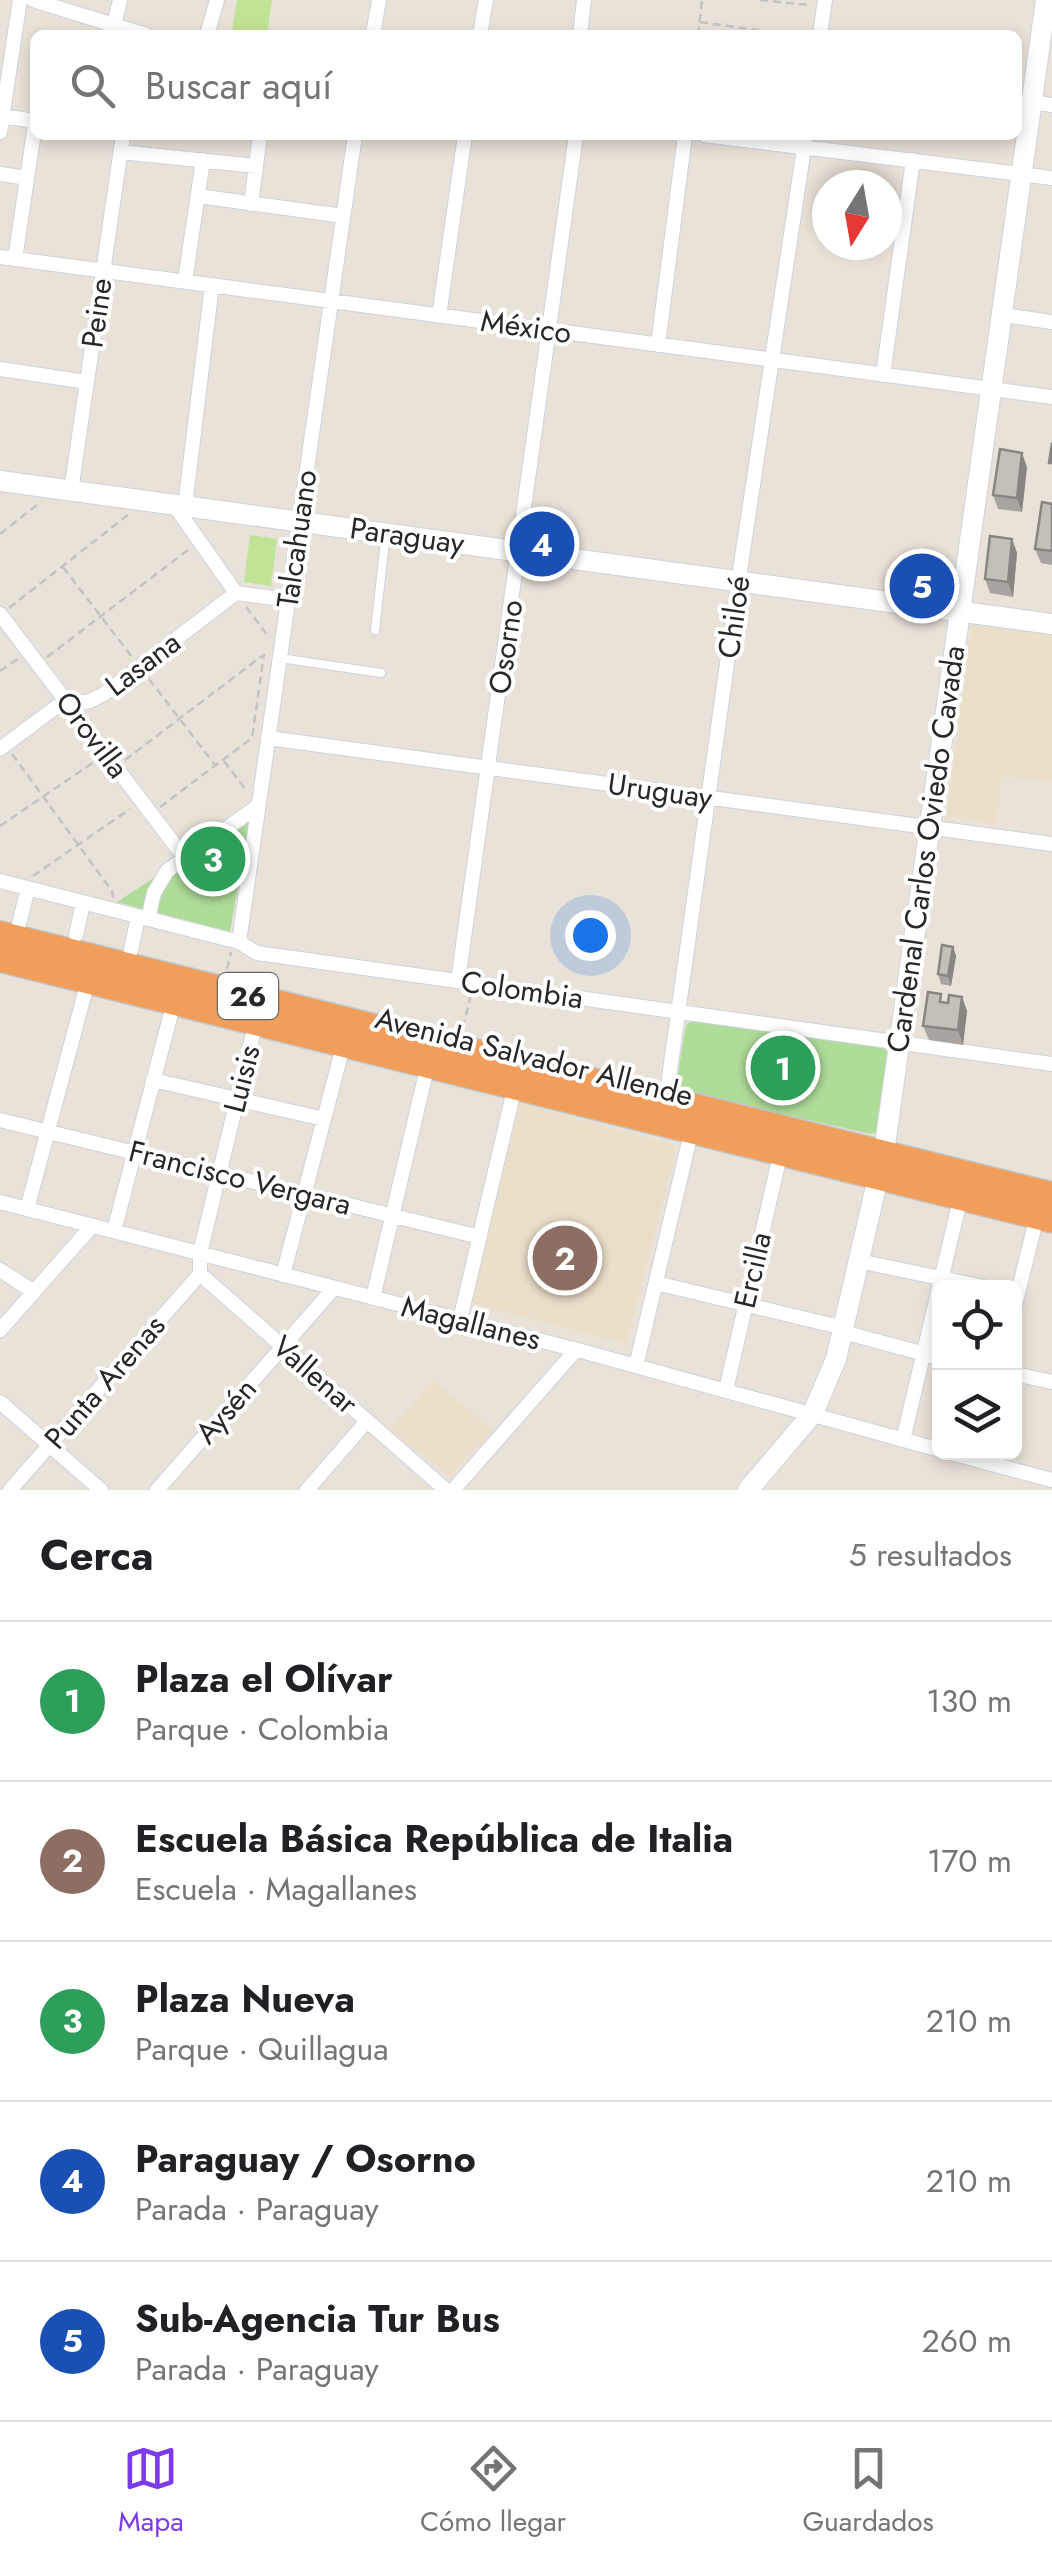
<!DOCTYPE html>
<html lang="es">
<meta charset="utf-8">
<style>
:root{--surface:#fff;--page:#f6f6f6;--text:#202124;--muted:#757577;--line:#e0e0e0;--accent:#7c3aed}
body{margin:0;font-family:Jost,sans-serif;background:var(--page);color:var(--text)}
.controls{position:absolute;right:30px;bottom:30px;display:grid;overflow:hidden;border-radius:15px;box-shadow:0 5px 15px #0003}
.controls button{width:90px;height:90px;display:grid;place-items:center;padding:0;border:0;border-bottom:2px solid var(--line);background:var(--surface);color:var(--text);font:50px sans-serif}
.compass{position:absolute;left:812px;top:170px;width:90px;height:90px;border-radius:50%;background:var(--surface);box-shadow:0 5px 15px #0003;rotate:191deg}
.you{position:absolute;left:590px;top:935px;width:35px;height:35px;margin:-25px;border:8px solid #fff;border-radius:50%;background:#1a73e8;box-shadow:0 0 0 15px #1a73e833}
.badge{display:grid;place-items:center;width:65px;height:65px;border-radius:50%;background:var(--accent);color:#fff;font-size:32px;font-weight:700}
.pin{position:absolute;translate:-50% -50%;border:5px solid #fff;box-shadow:0 2px 10px #0006}
.list{margin:0;padding:0;list-style:none}
h2{display:flex;justify-content:space-between;align-items:center;height:130px;margin:0;padding:0 40px;font-size:42px}
h2 small{font-size:32px;font-weight:400;color:var(--muted)}
.list li{display:grid;grid-template-columns:65px 1fr auto;gap:30px;align-items:center;box-sizing:border-box;height:160px;padding:0 40px;border-top:2px solid var(--line)}
.list b{display:block;font-size:38px;white-space:nowrap}
.list p{margin:0;font-size:32px;white-space:nowrap;color:var(--muted)}
.list em{font-size:32px;font-style:normal;color:var(--muted)}
.icon{flex:none;width:55px;height:55px;fill:none;stroke:currentColor;stroke-width:2;stroke-linecap:round;stroke-linejoin:round}
.map{position:relative;flex:none;width:1052px;height:1490px;overflow:hidden}
.search{position:absolute;background:var(--surface);box-shadow:0 5px 15px #0003;left:30px;right:30px;top:30px;height:110px;display:flex;align-items:center;gap:25px;box-sizing:border-box;padding:0 35px;border-radius:15px;color:var(--muted);font-size:38px}
.sheet{height:930px;background:var(--surface)}
nav{display:flex;justify-content:space-around;align-items:center;box-sizing:border-box;height:140px;border-top:2px solid var(--line);background:var(--surface);font-size:28px;color:var(--muted)}
nav a{display:grid;justify-items:center;gap:5px}
nav .on{color:var(--accent)}
.map>svg:first-child{display:block}
.education{fill:#eadfc9}
.green{fill:#afdc99}
.pitch{fill:#c1e395}
.lines{fill:none;stroke-linecap:round;stroke-linejoin:round}
.lane-casing{stroke:#cfd2df;stroke-width:10}
.street-casing{stroke:#cfd2df;stroke-width:16}
.secondary-casing{stroke:#cfd2df;stroke-width:22}
.highway-casing{stroke:#c3c3c3;stroke-width:28}
.path{stroke:#c3c3c3;stroke-width:2.5;stroke-dasharray:8 5;stroke-linecap:butt}
.lane{stroke:#fff;stroke-width:8}
.street{stroke:#fff;stroke-width:14}
.secondary{stroke:#fff;stroke-width:20}
.highway{stroke:#f29e5b;stroke-width:25}
.wall{fill:#a9a49f}
.shaded-wall{fill:#898682}
.building{fill:#c4bfb9;stroke:#898682;stroke-width:2.5}
.labels{text-anchor:middle;stroke-width:8;stroke-linejoin:round;paint-order:stroke}
.shield{fill:#fff;stroke:#686868;stroke-width:2.5}
.shield-label{font-size:28px;font-weight:bold;fill:#272727}
.street-label{font-size:30px;fill:#272727;stroke:#fff}
</style>
<div class="map">
<svg width="1052" height="1490" viewBox="0 0 1052 1490">
<rect width="100%" height="100%" fill="#e9e2d9"/>
<path class="education" d="M972,624l80,10v148l-50,-6 -6,48 -50,-8z
M520,1103l157,43 -50,198 -156,-41z
M433,1380l60,50 -43,46 -60,-47z"/>
<path class="green" d="M250,815l-20,117 -113,-30z
M693,1020l191,28 6,6 -11,78 -8,2 -185,-41 -8,-8 -1,-6 9,-54z"/>
<path class="pitch" d="M237,0h35l-5,35 -35,-5z
M250,535l27,4 -6,47 -27,-4z"/>
<g class="lines">
<defs>
<path id="lane" d="M375,630l11,-97
M280,658l101,15"/>
<path id="street" d="M33,0l113,35
M114,25l6,-25
M207,35l10,-35
M373,35l6,-35
M480,35l6,-35
M580,35l4,-35
M820,35l5,-35
M1032,102l20,3
M2,116l33,5
M0,132l20,-132
M704,135l348,43
M121,152l135,14
M0,174l27,4
M198,196l145,20
M251,204l9,-69
M0,257l1052,140
M15,259l20,-134
M185,281l18,-121
M1003,315l49,7
M439,316l26,-181
M658,345l27,-210
M0,369l87,13
M883,375l30,-215
M71,491l52,-356
M174,505l62,88
M185,506l27,-221
M0,614l184,243
M268,738l784,106
M0,749l56,-42 34,-6 14,-7 132,-101 52,7
M0,881l239,61 18,11 795,111
M148,919l6,-26 13,-22 91,-65
M19,924l9,-36
M76,935l7,-32
M239,942l116,-807
M131,950l7,-33
M458,981l118,-846
M256,1022l-56,231v21l246,216
M153,1080l171,39
M666,1099l75,-535 65,-429
M0,1120l480,117
M0,1202l585,150 355,98
M27,1209l61,-228
M114,1231l60,-229
M859,1261l129,27
M0,1270l34,22
M283,1275l61,-232
M656,1283l188,45
M373,1298l55,-234
M1014,1309l23,-93
M460,1320l55,-234
M0,1330l92,-104
M843,1332l97,26
M636,1366l56,-237
M1014,1374l38,8
M726,1390l55,-239
M0,1402l101,88
M903,1440l58,-244
M947,1452l105,28
M10,1490l190,-216
M157,1490l177,-202
M307,1490l60,-69
M453,1490l123,-140"/>
<path id="secondary" d="M0,481l1052,143
M748,1490l65,-77 23,-54 48,-207 162,-1152"/>
<path id="highway" d="M0,934l1052,261
M0,959l1052,261"/>
</defs>
<use href="#lane" class="lane-casing"/>
<use href="#street" class="street-casing"/>
<use href="#secondary" class="secondary-casing"/>
<use href="#highway" class="highway-casing"/>
<path class="path" d="M760,0l49,5
M700,22l91,13
M698,35l4,-35
M0,534l38,-30
M63,567l69,90
M246,607l22,29
M9,608l120,-94
M47,657l141,-107
M0,671l19,-13
M149,679l66,86
M12,754l100,137 1,7
M125,760l137,-104
M224,761l22,29
M160,807l92,-69 12,-84
M0,826l94,-64
M33,876l97,-67
M227,969l4,-17
M463,1028l8,-34"/>
<use href="#lane" class="lane"/>
<use href="#street" class="street"/>
<use href="#secondary" class="secondary"/>
<use href="#highway" class="highway"/>
</g>
<path class="wall" d="M1027,467l-5,45 -24,-3 -5,-14z
M1052,504v61l-11,-2 -6,-14z
M1012,539l5,14 -4,44 -23,-4 -5,-14z
M953,947l3,9 -5,30 -10,-2 -3,-10z
M962,997l5,14 -4,34 -34,-5 -6,-14 21,-24 4,1z"/>
<path class="shaded-wall" d="M1022,453l5,14 -5,45 -5,-14z
M1012,539l5,14 -4,44 -5,-15z
M953,947l3,9 -5,30 -3,-10z
M962,997l5,14 -4,34 -5,-15z"/>
<path class="building" d="M1052,443v20h-3z
M1000,449l22,4 -5,45 -24,-3z
M1042,502l10,2v47l-17,-2z
M990,536l22,3 -4,43 -23,-3z
M942,945l11,2 -5,29 -10,-2z
M928,992l13,2 -1,8 8,1 1,-8 13,2 -4,33 -35,-4z"/>
<g class="labels">
<rect class="shield" x="218" y="973" width="60" height="46" rx="8"/>
<g class="shield-label">
<text x="248" y="1006">26</text>
</g>
<g class="street-label">
<text transform="translate(97 313) rotate(-82)" y="10">Peine</text>
<text transform="translate(526 327) rotate(8)" y="10">México</text>
<text transform="translate(407 536) rotate(8)" y="10">Paraguay</text>
<text transform="translate(297 539) rotate(-82)" y="10">Talcahuano</text>
<text transform="translate(734 617) rotate(-82)" y="10">Chiloé</text>
<text transform="translate(506 647) rotate(-82)" y="10">Osorno</text>
<text transform="translate(143 664) rotate(-37)" y="10">Lasana</text>
<text transform="translate(92 735) rotate(53)" y="10">Orovilla</text>
<text transform="translate(660 791) rotate(8)" y="10">Uruguay</text>
<text transform="translate(926 849) rotate(-82)" y="10">Cardenal Carlos Oviedo Cavada</text>
<text transform="translate(522 990) rotate(8)" y="10">Colombia</text>
<text transform="translate(534 1057) rotate(14)" y="10">Avenida Salvador Allende</text>
<text transform="translate(242 1079) rotate(-76)" y="10">Luisis</text>
<text transform="translate(240 1178) rotate(14)" y="10">Francisco Vergara</text>
<text transform="translate(753 1270) rotate(-77)" y="10">Ercilla</text>
<text transform="translate(471 1323) rotate(14)" y="10">Magallanes</text>
<text transform="translate(315 1375) rotate(41)" y="10">Vallenar</text>
<text transform="translate(105 1382) rotate(-49)" y="10">Punta Arenas</text>
<text transform="translate(226 1411) rotate(-49)" y="10">Aysén</text>
</g>
</g>
</svg>
<div class="controls">
<button><svg class="icon" aria-label="locate" viewBox="0 0 24 24"><circle cx="12" cy="12" r="6"/><path d="M12 2v4M12 18v4M2 12h4M18 12h4"/></svg></button>
<button><svg class="icon" aria-label="layers" viewBox="0 0 24 24"><path d="M12 4l9 5-9 5-9-5zM3 14l9 5 9-5"/></svg></button>
</div>
<svg class="compass" viewBox="-18 -18 36 36"><path d="M0-13l5 13h-10z" fill="#e53935"/><path d="M0 13l5-13h-10z" fill="#757577"/></svg>
<div class="you"></div>
<div class="pin badge" style="left:783px;top:1068px;background:#2e9e5b">1</div>
<div class="pin badge" style="left:565px;top:1258px;background:#8d6e63">2</div>
<div class="pin badge" style="left:213px;top:859px;background:#2e9e5b">3</div>
<div class="pin badge" style="left:542px;top:544px;background:#1a4fb4">4</div>
<div class="pin badge" style="left:922px;top:586px;background:#1a4fb4">5</div>
<div class="search"><svg class="icon" aria-label="search" viewBox="0 0 24 24"><circle cx="10" cy="10" r="6"/><path d="M15 15l6 6"/></svg>Buscar aquí</div>
</div>
<section class="sheet">
<h2>Cerca<small>5 resultados</small></h2>
<ul class="list">
<li><span class="badge" style="background:#2e9e5b">1</span><div><b>Plaza el Olívar</b><p>Parque · Colombia</p></div><em>130 m</em></li>
<li><span class="badge" style="background:#8d6e63">2</span><div><b>Escuela Básica República de Italia</b><p>Escuela · Magallanes</p></div><em>170 m</em></li>
<li><span class="badge" style="background:#2e9e5b">3</span><div><b>Plaza Nueva</b><p>Parque · Quillagua</p></div><em>210 m</em></li>
<li><span class="badge" style="background:#1a4fb4">4</span><div><b>Paraguay / Osorno</b><p>Parada · Paraguay</p></div><em>210 m</em></li>
<li><span class="badge" style="background:#1a4fb4">5</span><div><b>Sub-Agencia Tur Bus</b><p>Parada · Paraguay</p></div><em>260 m</em></li>
</ul>
</section>
<nav>
<a class="on"><svg class="icon" aria-label="map" viewBox="0 0 24 24"><path d="M3 6l6-2 6 2 6-2v14l-6 2-6-2-6 2zM9 4v14M15 6v14"/></svg>Mapa</a>
<a><svg class="icon" aria-label="directions" viewBox="0 0 24 24"><path d="M12 3l9 9-9 9-9-9zM9 14v-3h6M13 9l2 2-2 2"/></svg>Cómo llegar</a>
<a><svg class="icon" aria-label="saved" viewBox="0 0 24 24"><path d="M7 4h10v16l-5-4-5 4z"/></svg>Guardados</a>
</nav>
